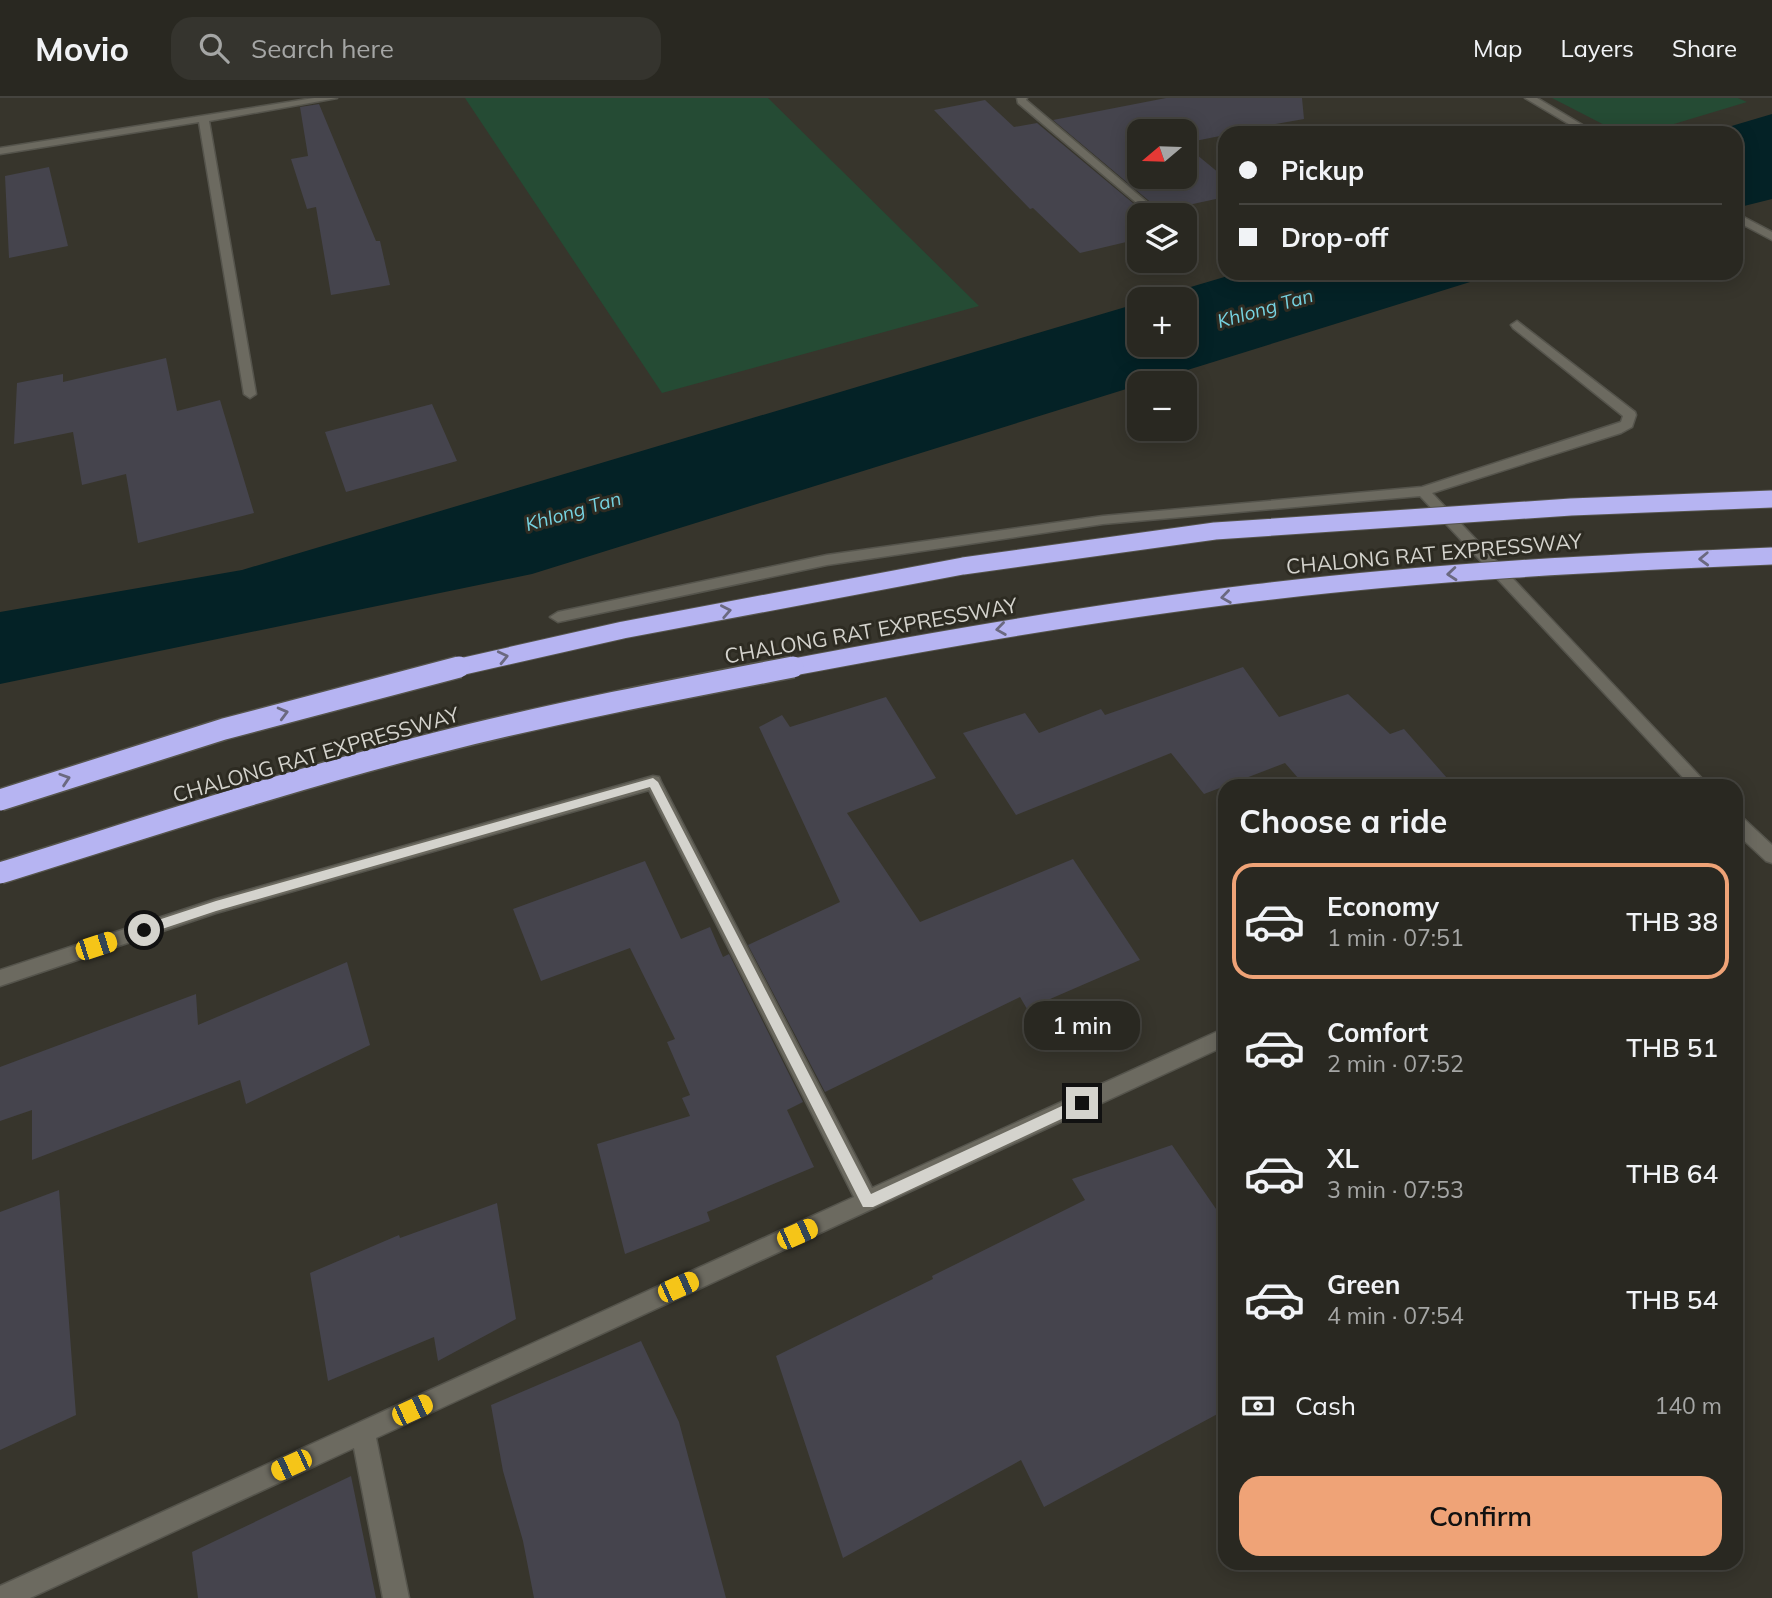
<!DOCTYPE html>
<html lang="en">
<head>
<meta charset="utf-8">
<style>
	body { margin:0; font-family:Mulish,sans-serif; background:#35342e; color:#f1f3f6; height:100vh; display:flex; flex-direction:column; font-size:26px; white-space:nowrap }
	* { box-sizing:border-box; margin:0 }
	p { font-size:23px; color:#a5a6a5 }
	.icon { flex:none; width:38px; height:38px; fill:none; stroke:currentColor; stroke-width:2; stroke-linecap:round; stroke-linejoin:round }
	.map { position:relative; flex:1; overflow:hidden }
	.panel { position:absolute; left:1218px; top:681px; width:525px; height:791px; display:flex; flex-direction:column; background:#292821; border-radius:21px; box-shadow:0 4px 18px #0003,0 0 0 2px #45443f }
	.panel>* { flex:none }
	.hud { position:absolute; left:1218px; top:28px; width:525px; height:154px; border-radius:21px; box-shadow:0 4px 18px #0003,0 0 0 2px #45443f; display:grid; align-content:center; height:154px; padding:0 21px; background:#292821 }
	.needle { width:46px; rotate:251deg }
	.tools { position:absolute; left:1127px; top:21px; display:grid; gap:14px }
	.tools a { display:grid; place-items:center; width:70px; height:70px; border-radius:14px; background:#292821; box-shadow:0 4px 18px #0003,0 0 0 2px #45443f; font-size:35px }
	.end { position:absolute; width:32px; height:32px; margin:-16px; border:9px solid #d4d3cd; background:#111; box-shadow:0 0 0 4px #111 }
	.from { border-radius:50% }
	.bubble { position:absolute; height:49px; border-radius:21px; background:#292821; box-shadow:0 4px 18px #0003,0 0 0 2px #45443f; font-size:23px; font-weight:600; line-height:49px; text-align:center }
	.car { position:absolute; width:21px; height:42px; margin:-21px -10px; border-radius:9px; box-shadow:0 0 5px 2px #0007; background:linear-gradient(#f5c518 24%,#345 0 40%,#f5c518 0 76%,#345 0 86%,#f5c518 0) }
	.hud b { display:flex; align-items:center; gap:24px; height:66px; font-size:26px }
	.hud b+b { border-top:2px solid #45443f }
	.hud i { width:18px; height:18px; background:#f1f3f6 }
	ul { padding:0; list-style:none }
	li { display:flex; align-items:center; gap:21px; height:116px; margin:0 14px 10px; padding:0 7px; border:4px solid transparent; border-radius:21px }
	li div { flex:1 }
	li b { display:block; font-size:26px }
	li em { font-style:normal; font-weight:600 }
	li.current { border-color:#efa377 }
	li>.icon { width:63px; height:63px; stroke-width:1.5 }
	h2 { padding:0 21px; font-size:32px; line-height:84px }
	.pay { display:flex; align-items:center; gap:18px; height:77px; padding:0 21px; font-size:26px }
	.pay p { margin-inline-start:auto }
	.action { display:flex; gap:14px; margin-top:auto; padding:14px 21px }
	.action a { flex:1; height:80px; border-radius:21px; background:#efa377; color:#111; font-size:28px; font-weight:600; line-height:80px; text-align:center }
	header { display:flex; align-items:center; gap:42px; box-sizing:border-box; height:98px; padding:0 35px; background:#292821; border-bottom:2px solid #45443f }
	header strong { font-size:33px }
	nav { display:flex; gap:38px; margin-inline-start:auto; font-size:24px }
	.search { width:490px; height:63px; background:#35342e; display:flex; align-items:center; gap:18px; box-sizing:border-box; padding:0 24px; border-radius:21px; color:#a5a6a5; font-size:26px }
	.map>svg:first-child { display:block }
	.green { fill:#254b34 }
	.water { fill:#042226 }
	.building { fill:#45444d }
	.lines { fill:none; stroke-linecap:round; stroke-linejoin:round }
	.minor-casing { stroke:#55544c; stroke-width:3 }
	.minor { fill:#6c6a60; fill-rule:evenodd }
	.highway-bridge-far1-casing { stroke:#55544c; stroke-width:19; stroke-linecap:butt }
	.highway-bridge-casing { stroke:#55544c; stroke-width:24; stroke-linecap:butt }
	.highway-bridge-far1 { stroke:#b6b4f2; stroke-width:17 }
	.highway-bridge { stroke:#b6b4f2; stroke-width:21 }
	.oneway { stroke:#6b6980 }
	.route { fill:#d4d3cd }
	.labels { text-anchor:middle; stroke-width:6; stroke-linejoin:round; paint-order:stroke }
	.far-water-label { font-size:19px; font-style:italic; fill:#76d2e0; stroke:#2d2b22 }
	.street-label { font-size:21px; fill:#d4d3cd; stroke:#2d2b22 }
</style>
</head>
<body>
<header>
<strong>Movio</strong>
<div class="search"><svg class="icon" aria-label="search" viewBox="0 0 24 24"><circle cx="10" cy="10" r="6"/><path d="M15 15l6 6"/></svg>Search here</div>
<nav><a>Map</a><a>Layers</a><a>Share</a></nav>
</header>
<div class="map">
<svg width="1772" height="1500" viewBox="0 0 1772 1500">
	<rect width="100%" height="100%" fill="#37352c"/>
	<!-- green -->
	<path class="green" d="M465,0h303l211,208 -317,87z
		M1552,0h186l9,4 -103,31h-24z"/>
	<!-- water -->
	<path class="water" d="M1772,16v85l-36,9v-75h-28z
		M1238,175h261l-967,301 -532,110v-72l242,-42 897,-267v42h46v-46h-35z"/>
	<!-- building -->
	<path class="building" d="M1166,0h136l2,21 -79,14v2l-40,8v-12h-46v46h46v-32l40,33v19l-64,14 -108,-91z
		M985,2l29,27 23,-4 109,91 -7,1v24l-59,14 -47,-45 -3,1 -96,-99z
		M319,6l57,137h4l10,44 -59,10 -15,-88 -9,2 -16,-50 17,-3 -8,-49z
		M49,69l19,79 -59,12 -4,-82z
		M166,260l11,53 43,-11 34,113 -116,30 -12,-69 -44,11 -9,-53 -59,12 3,-61 46,-9v8z
		M432,306l25,57 -111,31 -21,-60z
		M1243,569l36,50 69,-23 42,40 14,-5 50,57h-149l-20,-23 -81,31 -33,-41 -155,62 -53,-82 62,-20 14,20 62,-24 4,6z
		M886,599l50,81 -89,35 73,109 153,-63 67,101 -113,49 -7,-12 -195,95 -77,-147 92,-43 -81,-175 23,-12 8,12z
		M645,763l36,78 29,-12 13,30 6,-3 74,148 -16,8 27,57 -107,45 3,9 -85,33 -28,-110 93,-28 -8,-18 8,-3 -23,-53 8,-3 -45,-91 -89,33 -28,-72z
		M347,864l23,83 -124,59 -6,-24 -208,80v-50l-32,11v-54l196,-73 2,31z
		M1172,1047l53,77v188l-181,97 -23,-47 -178,98 -67,-202 157,-77 -1,-3 153,-76 -13,-21z
		M59,1092l17,225 -76,35v-238z
		M497,1105l19,116 -78,42 -4,-24 -106,44 -18,-108 89,-38 1,3z
		M641,1243l38,81 47,176h-192l-11,-57 -20,-70 -12,-66z
		M351,1378l25,122h-178l-6,-46z"/>
	<g class="lines">
		<!-- minor casing -->
		<g class="minor-casing">
			<path id="minor" d="M314,0h23l-128,23 47,273 -6,4 -6,-4 -45,-272 -199,32v-6z
				M1017,0h10l-1,2 136,115h-11l-133,-112z
				M1525,0h12l59,35h-12z
				M1736,115l36,19v8l-36,-19z
				M1517,223l118,91 1,3 -4,12 -11,6 -189,60 277,293h-18l-271,-290 -317,28 -276,41 -269,57 -8,-5 8,-5 269,-57 276,-39 319,-29 199,-65 2,-6 -110,-88 -2,-3z
				M653,678l6,1 2,5 211,406 353,-160v18l-849,392 33,160h-26l-29,-150 -324,150h-30v-12l854,-389 -205,-407 -433,123 -216,73v-16l216,-71z
				M1736,717l6,2 30,28v18l-6,-2 -30,-28z"/>
		</g>
		<!-- minor -->
		<use href="#minor" class="minor"/>
		<!-- highway-bridge-far1 casing -->
		<g class="highway-bridge-far1-casing">
			<path id="highway-bridge-far1" d="M451,571l172,-39 340,-64 252,-35 356,-24 201,-8
				M783,571c157,-30 313,-57 471,-76 172,-21 345,-30 518,-37"/>
		</g>
		<!-- highway-bridge casing -->
		<g class="highway-bridge-casing">
			<path id="highway-bridge" d="M0,702l224,-71 235,-62
				M0,775c145,-45 289,-93 436,-130 118,-30 237,-53 357,-76"/>
		</g>
		<!-- highway-bridge-far1 -->
		<use href="#highway-bridge-far1" class="highway-bridge-far1"/>
		<!-- highway-bridge -->
		<use href="#highway-bridge" class="highway-bridge"/>
	</g>
	<!-- one-way arrows -->
	<defs><path id="oneway-chevron" d="M-2-3.5L2.5 0L-2 3.5" fill="none" stroke-width="1.6" stroke-linecap="round" stroke-linejoin="round" transform="scale(1.75)"/></defs>
	<g class="oneway">
		<use href="#oneway-chevron" transform="translate(1704 461) rotate(178)"/>
		<use href="#oneway-chevron" transform="translate(1452 476) rotate(175)"/>
		<use href="#oneway-chevron" transform="translate(1226 499) rotate(172)"/>
		<use href="#oneway-chevron" transform="translate(726 513) rotate(-11)"/>
		<use href="#oneway-chevron" transform="translate(1001 531) rotate(172)"/>
		<use href="#oneway-chevron" transform="translate(503 559) rotate(-13)"/>
		<use href="#oneway-chevron" transform="translate(283 615) rotate(-15)"/>
		<use href="#oneway-chevron" transform="translate(65 681) rotate(-18)"/>
	</g>
	<!-- route -->
	<path class="route" d="M653,680l5,4 213,412 206,-95h10v8l-214,100h-10l-213,-420 -434,124 -72,24 -6,-5 2,-4 76,-25z"/>
	<g class="labels">
		<!-- far-water labels -->
		<g class="far-water-label">
			<text transform="translate(1265 210) rotate(-16)" y="7">Khlong Tan</text>
			<text transform="translate(573 413) rotate(-16)" y="7">Khlong Tan</text>
		</g>
		<!-- street labels -->
		<g class="street-label">
			<text transform="translate(1434 456) rotate(-5)" y="7">CHALONG RAT EXPRESSWAY</text>
			<text transform="translate(871 533) rotate(-10)" y="7">CHALONG RAT EXPRESSWAY</text>
			<text transform="translate(316 657) rotate(-16)" y="7">CHALONG RAT EXPRESSWAY</text>
		</g>
	</g>
</svg>
<div class="tools">
<a><svg class="needle" viewBox="-14 -14 28 28"><path d="M0-13l5 13h-10z" fill="#e53935"/><path d="M0 13l5-13h-10z" fill="#a5a6a5"/></svg></a>
<a><svg class="icon" aria-label="layers" viewBox="0 0 24 24"><path d="M12 4l9 5-9 5-9-5zM3 14l9 5 9-5"/></svg></a>
<a>+</a>
<a>−</a>
</div>
<i class="end from" style="left:144px;top:832px"></i>
<i class="end" style="left:1082px;top:1005px"></i>
<div class="bubble" style="left:1024px;top:903px;width:116px">1 min</div>
<i class="car" style="left:96px;top:848px;rotate:72deg"></i>
<i class="car" style="left:797px;top:1136px;rotate:66deg"></i>
<i class="car" style="left:678px;top:1189px;rotate:66deg"></i>
<i class="car" style="left:412px;top:1312px;rotate:65deg"></i>
<i class="car" style="left:291px;top:1367px;rotate:245deg"></i>
<div class="hud">
<b><i class="from"></i>Pickup</b>
<b><i></i>Drop-off</b>
</div>
<section class="panel">
<h2>Choose a ride</h2>
<ul>
<li class="current"><svg class="icon" aria-label="car" viewBox="0 0 24 24"><path d="M5 17H2v-5l4-1 3-4h7l3 4 3 1v5h-3M9 17h6M6 11h13"/><circle cx="7" cy="17" r="2"/><circle cx="17" cy="17" r="2"/></svg><div><b>Economy</b><p>1 min · 07:51</p></div><em>THB 38</em></li>
<li><svg class="icon" aria-label="car" viewBox="0 0 24 24"><path d="M5 17H2v-5l4-1 3-4h7l3 4 3 1v5h-3M9 17h6M6 11h13"/><circle cx="7" cy="17" r="2"/><circle cx="17" cy="17" r="2"/></svg><div><b>Comfort</b><p>2 min · 07:52</p></div><em>THB 51</em></li>
<li><svg class="icon" aria-label="car" viewBox="0 0 24 24"><path d="M5 17H2v-5l4-1 3-4h7l3 4 3 1v5h-3M9 17h6M6 11h13"/><circle cx="7" cy="17" r="2"/><circle cx="17" cy="17" r="2"/></svg><div><b>XL</b><p>3 min · 07:53</p></div><em>THB 64</em></li>
<li><svg class="icon" aria-label="car" viewBox="0 0 24 24"><path d="M5 17H2v-5l4-1 3-4h7l3 4 3 1v5h-3M9 17h6M6 11h13"/><circle cx="7" cy="17" r="2"/><circle cx="17" cy="17" r="2"/></svg><div><b>Green</b><p>4 min · 07:54</p></div><em>THB 54</em></li>
</ul>
<div class="pay"><svg class="icon" aria-label="cash" viewBox="0 0 24 24"><path d="M3 7h18v10H3z"/><circle cx="12" cy="12" r="2"/></svg>Cash<p>140 m</p></div>
<div class="action"><a>Confirm</a></div>
</section>
</div>
</body>
</html>
